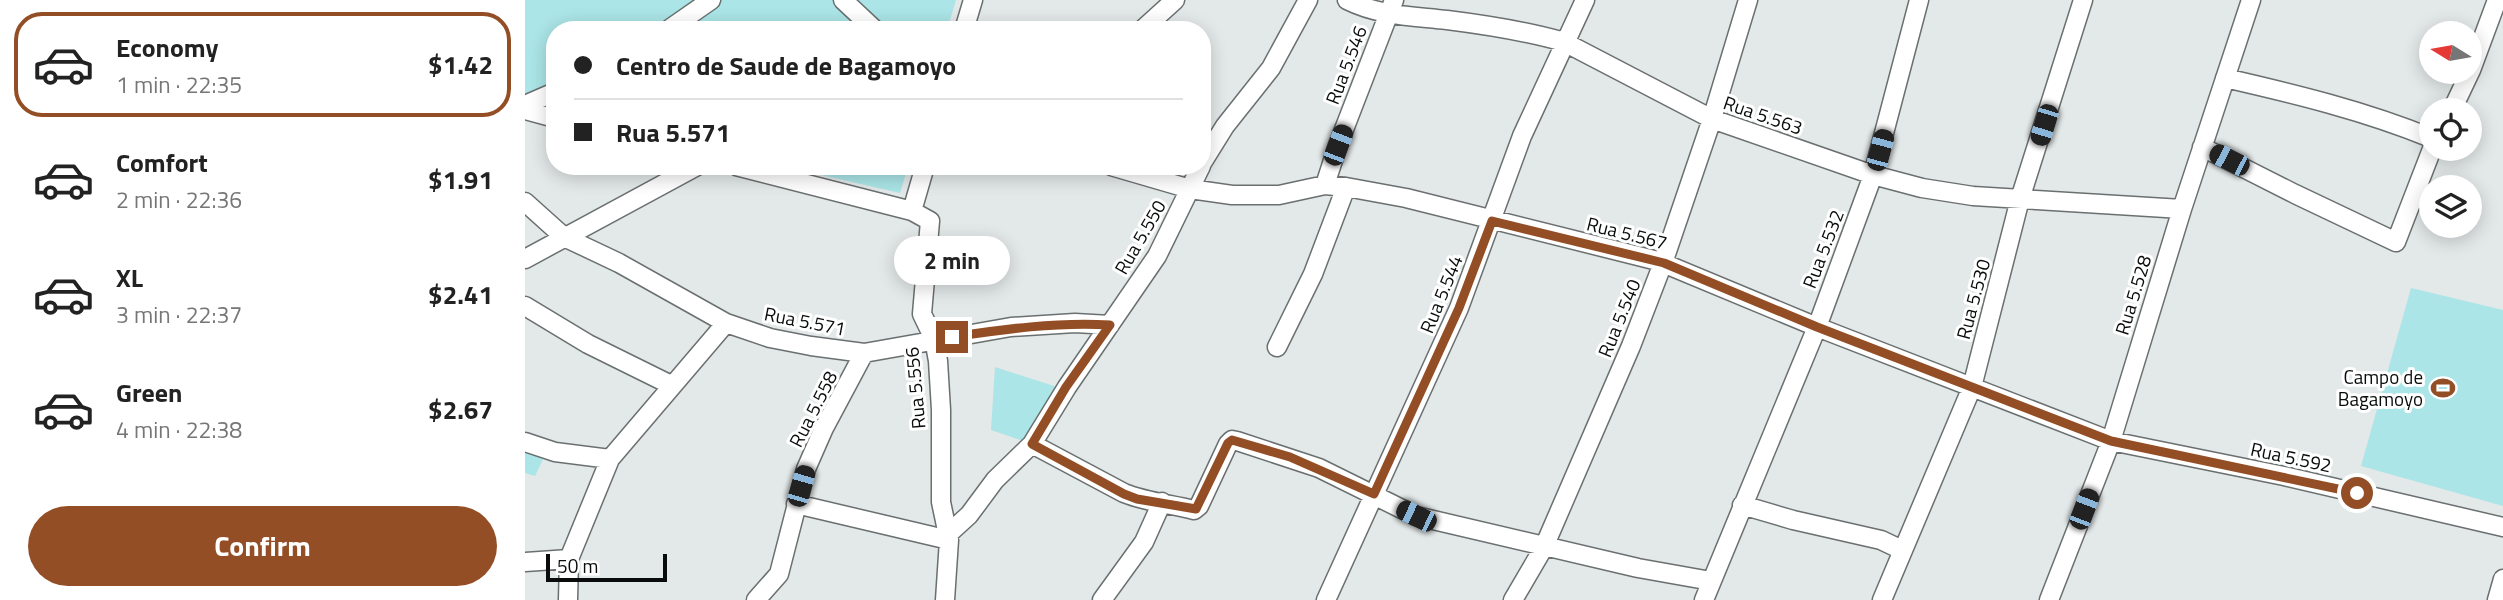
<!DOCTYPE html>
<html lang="en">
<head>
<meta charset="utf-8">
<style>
	body { margin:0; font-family:"Titillium Web",sans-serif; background:#f2f2f2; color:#222; height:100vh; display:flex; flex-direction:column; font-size:26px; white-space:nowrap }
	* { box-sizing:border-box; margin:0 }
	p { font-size:23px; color:#767676 }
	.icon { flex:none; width:38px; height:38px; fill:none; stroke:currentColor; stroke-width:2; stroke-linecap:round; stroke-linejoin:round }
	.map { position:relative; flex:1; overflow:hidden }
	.sheet { display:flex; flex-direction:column; background:#fff; width:525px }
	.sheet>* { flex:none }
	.top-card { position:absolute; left:21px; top:21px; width:665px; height:154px; border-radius:28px; box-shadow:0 4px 18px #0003; display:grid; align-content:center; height:154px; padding:0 28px; background:#fff }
	.needle { width:46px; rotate:281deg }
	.fabs { position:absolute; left:1894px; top:21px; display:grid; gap:14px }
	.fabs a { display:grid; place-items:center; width:63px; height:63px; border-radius:50%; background:#fff; box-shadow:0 4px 18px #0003; font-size:35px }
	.scale { position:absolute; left:21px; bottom:18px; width:121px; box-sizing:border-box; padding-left:7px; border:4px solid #0a0c0c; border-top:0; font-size:19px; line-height:24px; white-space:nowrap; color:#0a0c0c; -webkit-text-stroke:5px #fff; paint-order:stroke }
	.end { position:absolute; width:32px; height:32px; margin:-16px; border:9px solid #944e25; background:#fff; box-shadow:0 0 0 4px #fff }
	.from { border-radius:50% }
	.bubble { position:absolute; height:49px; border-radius:24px; background:#fff; box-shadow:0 4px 18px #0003; font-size:23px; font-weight:700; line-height:49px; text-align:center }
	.car { position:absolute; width:21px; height:42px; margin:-21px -10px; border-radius:9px; box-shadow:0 0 5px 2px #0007; background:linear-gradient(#222 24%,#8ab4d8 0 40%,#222 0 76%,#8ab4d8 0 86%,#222 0) }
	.top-card b { display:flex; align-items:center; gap:24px; height:66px; font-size:26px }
	.top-card b+b { border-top:2px solid #e0e0e0 }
	.top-card i { width:18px; height:18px; background:#222 }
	ul { padding:12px 0 0; list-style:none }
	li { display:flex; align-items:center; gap:21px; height:105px; margin:0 14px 10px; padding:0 14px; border:4px solid transparent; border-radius:28px }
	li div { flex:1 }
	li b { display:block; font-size:26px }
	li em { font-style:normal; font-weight:700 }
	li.on { border-color:#944e25 }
	li>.icon { width:63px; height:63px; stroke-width:1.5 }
	.button { display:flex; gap:14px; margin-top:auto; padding:14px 28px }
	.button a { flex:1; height:80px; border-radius:42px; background:#944e25; color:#fff; font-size:28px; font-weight:700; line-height:80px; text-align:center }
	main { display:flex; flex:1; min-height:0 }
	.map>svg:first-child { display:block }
	.green { fill:#abe5e7 }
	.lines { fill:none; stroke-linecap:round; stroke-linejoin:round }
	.minor-casing { stroke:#6a6f6f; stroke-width:21 }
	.minor { stroke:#fff; stroke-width:18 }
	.route { stroke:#944e25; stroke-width:9 }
	.labels { text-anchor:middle; stroke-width:6; stroke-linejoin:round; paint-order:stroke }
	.street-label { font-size:19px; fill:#0a0c0c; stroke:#fff }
	.poi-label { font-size:19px; fill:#0a0c0c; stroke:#fff; text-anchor:end }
</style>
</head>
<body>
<main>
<section class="sheet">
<ul>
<li class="on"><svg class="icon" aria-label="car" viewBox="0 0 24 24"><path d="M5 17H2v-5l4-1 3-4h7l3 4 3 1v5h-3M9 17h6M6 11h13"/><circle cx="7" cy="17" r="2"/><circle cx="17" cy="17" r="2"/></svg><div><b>Economy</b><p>1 min · 22:35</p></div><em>$1.42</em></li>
<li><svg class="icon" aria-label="car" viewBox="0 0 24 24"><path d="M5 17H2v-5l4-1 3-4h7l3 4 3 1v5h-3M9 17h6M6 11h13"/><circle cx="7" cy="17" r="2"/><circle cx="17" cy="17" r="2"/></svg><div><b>Comfort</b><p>2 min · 22:36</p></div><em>$1.91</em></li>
<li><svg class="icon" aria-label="car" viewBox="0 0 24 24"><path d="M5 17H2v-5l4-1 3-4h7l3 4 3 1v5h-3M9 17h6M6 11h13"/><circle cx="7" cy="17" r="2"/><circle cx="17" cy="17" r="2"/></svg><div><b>XL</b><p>3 min · 22:37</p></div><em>$2.41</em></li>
<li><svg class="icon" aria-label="car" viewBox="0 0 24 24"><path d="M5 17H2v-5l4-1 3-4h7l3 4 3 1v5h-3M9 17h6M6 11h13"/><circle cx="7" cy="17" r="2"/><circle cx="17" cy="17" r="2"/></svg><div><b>Green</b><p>4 min · 22:38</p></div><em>$2.67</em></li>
</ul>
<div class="button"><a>Confirm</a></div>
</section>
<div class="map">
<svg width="1978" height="600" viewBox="0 0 1978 600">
	<rect width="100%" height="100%" fill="#e3e8e8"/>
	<!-- green -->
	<path class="green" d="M0,0h431l-9,30h-392v82l-30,-9z
		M257,166h126l-8,27z
		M1886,288l92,22v196l-142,-40z
		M470,367l65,21 -34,54 -35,-12z
		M0,447l21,6 -11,23 -10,-3z"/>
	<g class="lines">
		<!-- minor casing -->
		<g class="minor-casing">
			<path id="minor" d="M318,0l32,30
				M822,0c32,16 66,16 100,20 40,5 79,11 117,22l148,77 161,56 49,13 51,8 209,13
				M143,30l43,-30
				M439,30l9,-30
				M617,30l33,-30
				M1700,78c70,16 140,33 206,60
				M0,105l30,-13
				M0,110l30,8
				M1927,110l19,-40 26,-70
				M1677,147l93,47 101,48 36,-93
				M677,163l23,-37 46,-58 37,-68
				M211,166l176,45 18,10 -8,93 12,25 4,22 3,49v92l8,38
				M586,166l79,23 42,6h47l46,-10 21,2 60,11 252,63 159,66 294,114 173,35 219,51
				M800,185l13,-40 56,-145
				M0,202l39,35 55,26 107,60 44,15 41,8 53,7 147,-26 64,-4 35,2
				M387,211l13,-45
				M0,259l172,-93
				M0,306l63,38 83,41
				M752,347l36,-73 33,-87
				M0,442l30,10 55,7
				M507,444l92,49c22,9 47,11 70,17l5,-4 29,-62 4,-4 5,1 82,27 97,48 222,52 73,13
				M271,504l153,36
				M1217,505l51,15 88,20 21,10
				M421,536l23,-21 26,-35 37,-36 35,-57 90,-131 44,-90
				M0,562l44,-3
				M43,600l1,-41 41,-100 116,-136
				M231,600l23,-26 27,-105 18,-41 40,-75
				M420,600l4,-60
				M577,600l42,-58 18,-40
				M801,600l133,-292 63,-172 63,-136
				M988,600l31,-53 87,-201 32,-83 49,-144 36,-119
				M1179,600l113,-273 56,-152 46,-175
				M1357,600l90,-213 48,-188 63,-199
				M1524,600l62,-159 71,-232 69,-209
				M1972,600l6,-21"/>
		</g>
		<!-- minor -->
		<use href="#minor" class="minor"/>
	</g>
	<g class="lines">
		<!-- route -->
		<path class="route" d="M427,337c53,-8 104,-15 158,-12l-44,62 -34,57 92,50 13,5 59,10 32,-66 4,-3 58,17 84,37 85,-186 33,-87 172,42 153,64 294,114 246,52"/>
	</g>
	<!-- icons -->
	<defs>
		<g id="stadium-bare" transform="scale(1.89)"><path d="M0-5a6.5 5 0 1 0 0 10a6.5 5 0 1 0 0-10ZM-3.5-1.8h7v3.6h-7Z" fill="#944e25" stroke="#fff" stroke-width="2.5" paint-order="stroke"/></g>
	</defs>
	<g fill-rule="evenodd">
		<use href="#stadium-bare" x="1918" y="388"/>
	</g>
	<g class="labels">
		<!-- street labels -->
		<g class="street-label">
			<text transform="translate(821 65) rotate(-69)" y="7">Rua 5.546</text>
			<text transform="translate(1238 115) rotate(19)" y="7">Rua 5.563</text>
			<text transform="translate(1102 233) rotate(14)" y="7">Rua 5.567</text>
			<text transform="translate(615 237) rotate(-60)" y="7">Rua 5.550</text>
			<text transform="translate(1298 249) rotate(-69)" y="7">Rua 5.532</text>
			<text transform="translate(916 294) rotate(-68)" y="7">Rua 5.544</text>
			<text transform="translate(1608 295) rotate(-73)" y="7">Rua 5.528</text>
			<text transform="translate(1448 299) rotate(-75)" y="7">Rua 5.530</text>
			<text transform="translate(1094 318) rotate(-68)" y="7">Rua 5.540</text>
			<text transform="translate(280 321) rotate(11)" y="7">Rua 5.571</text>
			<text transform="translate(390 388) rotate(-95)" y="7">Rua 5.556</text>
			<text transform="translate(288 409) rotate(-63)" y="7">Rua 5.558</text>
			<text transform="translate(1766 457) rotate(12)" y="7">Rua 5.592</text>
		</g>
		<!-- poi labels -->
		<g class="poi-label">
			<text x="1898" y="384">Campo de<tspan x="1898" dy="22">Bagamoyo</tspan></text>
		</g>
	</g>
</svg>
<div class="fabs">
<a><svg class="needle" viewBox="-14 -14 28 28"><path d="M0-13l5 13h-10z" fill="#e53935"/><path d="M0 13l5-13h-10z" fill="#767676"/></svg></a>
<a><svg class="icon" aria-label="locate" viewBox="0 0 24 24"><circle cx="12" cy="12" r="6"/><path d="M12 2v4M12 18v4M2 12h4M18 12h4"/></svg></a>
<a><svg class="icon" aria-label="layers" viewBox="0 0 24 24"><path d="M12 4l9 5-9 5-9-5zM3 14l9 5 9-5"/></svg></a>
</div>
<div class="scale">50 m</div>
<i class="end from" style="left:1832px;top:493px"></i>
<i class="end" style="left:427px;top:337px"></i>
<div class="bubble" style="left:369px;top:236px;width:116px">2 min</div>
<i class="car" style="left:1519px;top:125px;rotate:197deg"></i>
<i class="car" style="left:813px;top:145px;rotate:21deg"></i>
<i class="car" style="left:1355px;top:150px;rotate:15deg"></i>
<i class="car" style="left:1704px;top:160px;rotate:297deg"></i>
<i class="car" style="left:276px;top:486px;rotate:16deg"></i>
<i class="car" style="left:1559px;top:509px;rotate:21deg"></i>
<i class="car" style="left:891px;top:516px;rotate:296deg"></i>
<div class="top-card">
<b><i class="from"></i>Centro de Saude de Bagamoyo</b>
<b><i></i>Rua 5.571</b>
</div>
</div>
</main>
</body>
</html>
